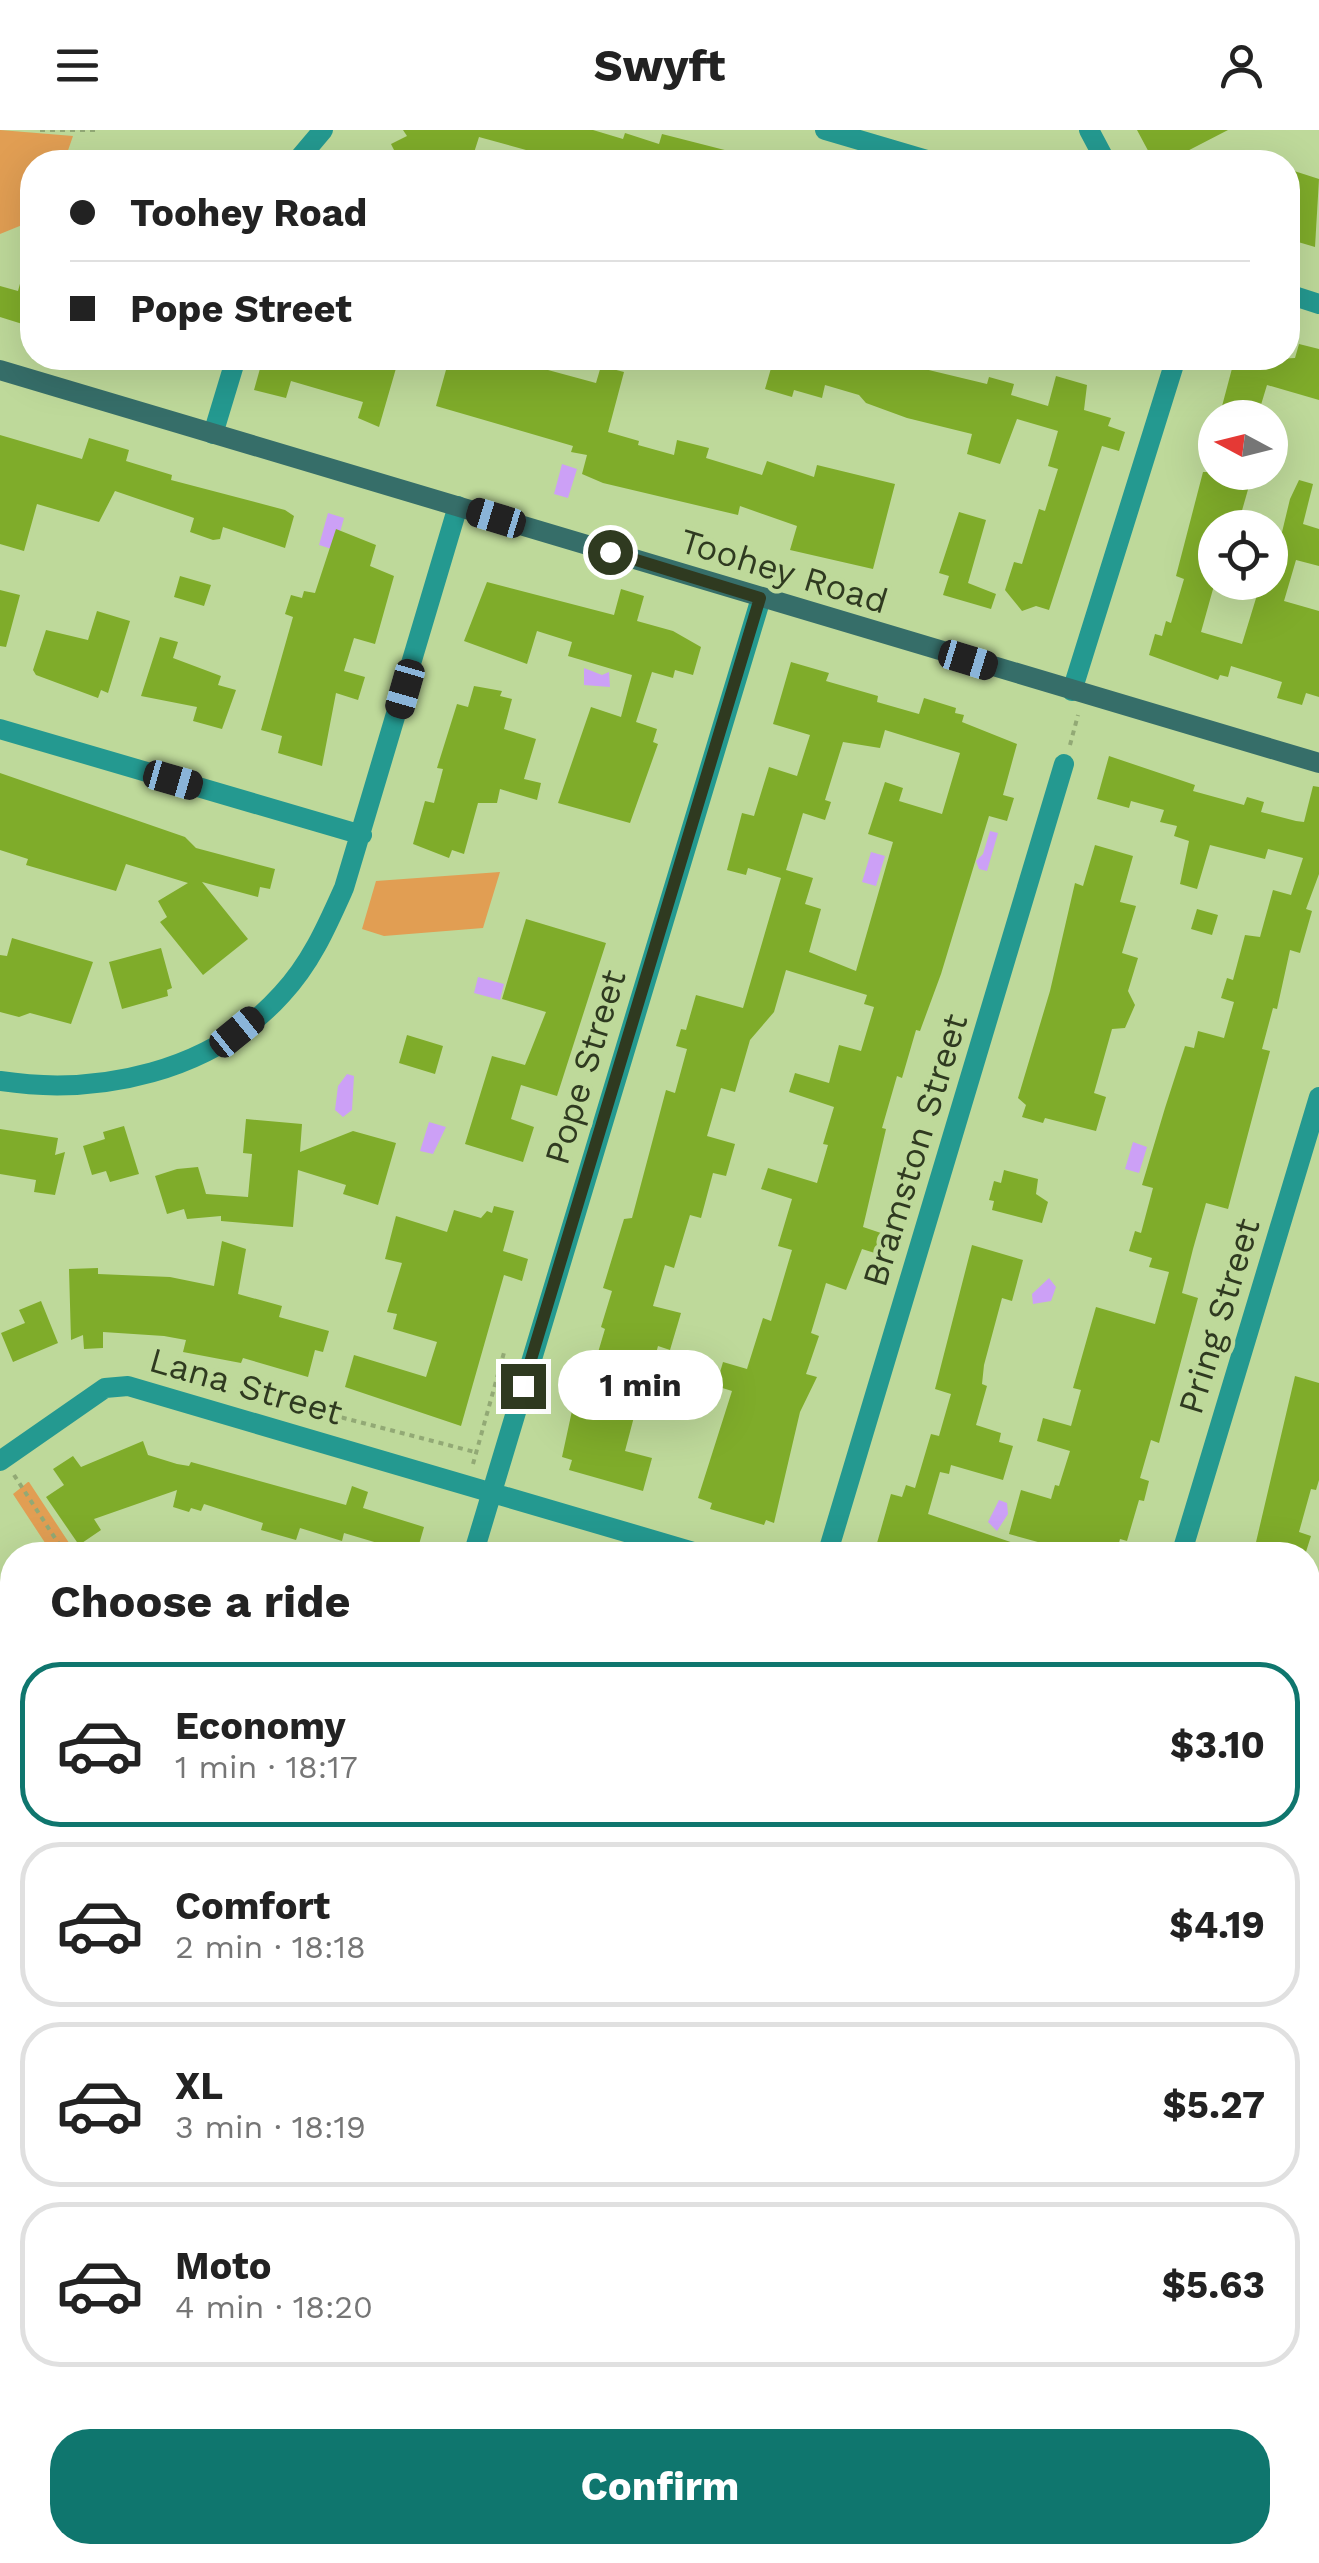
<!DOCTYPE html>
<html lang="en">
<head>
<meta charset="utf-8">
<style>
	body { margin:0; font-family:"Work Sans",sans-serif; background:#f2f2f2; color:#222; height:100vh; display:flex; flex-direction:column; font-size:38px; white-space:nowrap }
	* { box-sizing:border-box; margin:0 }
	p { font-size:32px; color:#767676 }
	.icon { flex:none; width:55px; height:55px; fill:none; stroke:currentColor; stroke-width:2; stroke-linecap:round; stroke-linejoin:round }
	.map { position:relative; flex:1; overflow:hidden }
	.panel { position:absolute; left:0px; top:1412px; width:1320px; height:1022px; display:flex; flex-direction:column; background:#fff; border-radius:40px 40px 0 0; box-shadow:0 10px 40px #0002 }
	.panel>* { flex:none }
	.hud { position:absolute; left:20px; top:20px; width:1280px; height:220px; border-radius:40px; box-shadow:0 10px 40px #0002; display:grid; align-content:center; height:220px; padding:0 50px; background:#fff }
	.needle { width:65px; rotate:277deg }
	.buttons { position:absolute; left:1198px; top:270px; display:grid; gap:20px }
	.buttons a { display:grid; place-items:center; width:90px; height:90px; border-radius:50%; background:#fff; box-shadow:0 10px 40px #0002; font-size:50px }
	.end { position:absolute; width:45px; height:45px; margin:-22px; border:12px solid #2f3a20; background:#fff; box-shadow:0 0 0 5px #fff }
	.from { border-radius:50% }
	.bubble { position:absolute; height:70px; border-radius:35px; background:#fff; box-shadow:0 10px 40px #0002; font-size:32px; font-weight:700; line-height:70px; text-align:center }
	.car { position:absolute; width:30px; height:60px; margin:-30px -15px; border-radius:12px; box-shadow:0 0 8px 2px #0007; background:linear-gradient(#222 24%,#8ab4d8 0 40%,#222 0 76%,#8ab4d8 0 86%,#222 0) }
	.hud b { display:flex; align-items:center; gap:35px; height:95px; font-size:38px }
	.hud b+b { border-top:2px solid #e0e0e0 }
	.hud i { width:25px; height:25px; background:#222 }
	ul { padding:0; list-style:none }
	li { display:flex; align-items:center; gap:30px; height:165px; margin:0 20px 15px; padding:0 30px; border:5px solid #e0e0e0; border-radius:40px }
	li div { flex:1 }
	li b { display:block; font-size:38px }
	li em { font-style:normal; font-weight:700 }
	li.active { border-color:#0f766e }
	li>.icon { width:90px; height:90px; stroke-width:1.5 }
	h2 { padding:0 50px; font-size:45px; line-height:120px }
	.primary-button { display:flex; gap:20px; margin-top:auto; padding:20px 50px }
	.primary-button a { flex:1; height:115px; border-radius:40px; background:#0f766e; color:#fff; font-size:40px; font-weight:700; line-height:115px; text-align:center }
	header { display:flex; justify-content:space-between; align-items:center; height:130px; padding:0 50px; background:#fff; font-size:45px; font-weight:700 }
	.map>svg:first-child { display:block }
	.green { fill:#e19e53 }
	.water { fill:#cca0f6 }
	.building { fill:#7fac2a; fill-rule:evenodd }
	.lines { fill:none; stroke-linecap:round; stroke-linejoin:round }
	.path { stroke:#92a975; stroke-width:4; stroke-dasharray:5 5; stroke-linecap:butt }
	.street { stroke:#249990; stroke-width:20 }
	.secondary { stroke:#366e69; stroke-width:20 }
	.route { stroke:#2f3a20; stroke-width:12 }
	.labels { text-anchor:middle; stroke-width:9; stroke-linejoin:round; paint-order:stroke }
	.street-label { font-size:35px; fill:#2f3a20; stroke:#bed99a }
</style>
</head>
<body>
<header><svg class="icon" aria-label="menu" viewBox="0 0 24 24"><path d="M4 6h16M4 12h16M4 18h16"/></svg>Swyft<svg class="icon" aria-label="person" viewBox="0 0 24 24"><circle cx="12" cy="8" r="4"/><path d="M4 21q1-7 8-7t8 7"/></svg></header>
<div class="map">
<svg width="1319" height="2433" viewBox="0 0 1319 2433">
	<rect width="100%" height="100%" fill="#bed99a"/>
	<!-- green -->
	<path class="green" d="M0,0l73,6 -9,26h-32v59l-32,13z
		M500,742l-17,56 -99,8 -22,-7 14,-48z
		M28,1352h1l48,73h-24l-40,-61z
		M12,1634v289l-12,-4v-271z"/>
	<!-- water -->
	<path class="water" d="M562,334l15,5 -9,29 -14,-4z
		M328,383l16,5 -9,32 -16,-5z
		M584,538l18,7 7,-3 1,15 -26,-2z
		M990,701l8,2 -11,38 -8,-2 -3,-8 7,-7z
		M871,722l14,4 -9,30 -14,-4z
		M478,847l26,7 -4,16 -26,-7z
		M347,944l7,2 -2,34 -9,7 -8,-7 3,-24z
		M429,992l17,5 -13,27 -13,-3z
		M1133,1012l14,5 -8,26 -14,-4z
		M1049,1148l7,9 -5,14 -18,3 -1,-10z
		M999,1370l8,3 1,11 -11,17 -9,-9z"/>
	<!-- building -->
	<path class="building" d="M403,0h190l30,9 2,-6 34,11 3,-10 94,24 -1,4h-214l3,-7 -65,-18 -8,25h-71l-9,-18 16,-8z
		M1137,0h91l-60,31 -4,-9 -12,6z
		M1288,39l31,10 -4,68 -27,-8z
		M27,128h5v69l-32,-10v-31l18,5z
		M1299,214l20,5v51l-52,-15 -10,33 -36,-8 13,-49 61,-3z
		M263,228h136l-20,69 -21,-9 5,-16 -72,-21 -5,17 -32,-8z
		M491,228h60l-3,12 48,13 5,-17 23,6 -16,60 31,9 -1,4 36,10 3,-15 32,8 -3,10 56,17 5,-14 47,16 3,-12 78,19 -22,85 -83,-19 7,-24 -57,-20 -2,9 -135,-32 -21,-9 5,-19 -16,-3 2,-6 -137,-40 13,-47 38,11z
		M774,228h141l-3,8 75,18 2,-7 25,7 -3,11 37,11 8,-30 31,9 -3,25 27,8 -3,8 17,6 -6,19 -17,-5 -53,164 -13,-4 -14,5 -17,-21 9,-28 8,2 17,-55 6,2 13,-42 -10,-3 10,-35 -41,-12 -17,45 -33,-10 5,-20 -65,-16 -41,-15 -7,-8 -34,-10 -3,13 -28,-8 -2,7 -27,-8z
		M0,305l82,24 7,-21 40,12 -3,11 46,14 -1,5 114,30 9,6 -9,32 -62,-21 -3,12 -7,1 -23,-8 4,-14 -79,-27 -16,31 -62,-18 -13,47 -24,-7z
		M1203,342h50l-16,56h-22v54l-14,50 41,12 15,-49 5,1 8,-14 20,-83 9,-19 14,4 -10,40 16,5v37l-23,-6 -12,41 35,10v86l-13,-4 -4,12 -25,-7 5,-16 -51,-16 -3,11 -8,-2 -2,5 -69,-25 6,-21 7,2 4,-15 5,2 13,-44 -8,-3z
		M959,382l27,8 -18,63 28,11 -5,15 -48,-14 6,-19 -10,-3z
		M336,399l40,16 -6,21 24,10 -19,68 -21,-6 -10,33 21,6 -7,23 -22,-7 -14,73 -44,-13 4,-17 -21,-6 32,-113 -8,-3 6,-19 11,3 2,-7 11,2z
		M180,446l31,9 -7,21 -30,-9z
		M487,452l127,33 7,-26 23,7 -7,25 36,10 28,16 -8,28 -18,-5 -2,8 -21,-6 -16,50 21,7 -4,13 5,2 -28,79 -72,-20 33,-96 30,10 11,-42 -64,-19 4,-14 -35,-11 -10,33 -63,-23z
		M0,460l20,5 -14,52 -6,-1z
		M97,481l33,10 -22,72 -7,-3 -3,8 -62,-23 -3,-5 13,-40 42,10z
		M160,507l18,5 -5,16 48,18 -3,9 18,5 -14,39 -29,-8 4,-14 -56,-11z
		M791,532l38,11 -3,8 52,15 -1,6 42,12 5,-16 32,10 -1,5 9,2 -2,7 55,22 -14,51 11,3 -7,23 -18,-5 -48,158 -21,57 -4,-1 -14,48 -5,-2 -15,52 4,1 -23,98 21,7 -6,20 -16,-5 -16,41 -20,-7 -15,50 8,3 -13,38 11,3 -17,35 -26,111 -8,-3 -2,5 -54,-16 2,-6 -14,-5 34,-107 -16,-5 7,-24 24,7 16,-51 8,3 21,-71 -14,-4 14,-47 -31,-10 7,-21 49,15 11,-38 -5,-1 11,-37 -45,-15 6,-19 34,10 10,-38 22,6 13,-44 -10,-3 3,-9 -81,-25 -12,42 -24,28 -15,52 -14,-4 -14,48 28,8 -9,32 -13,-3 -12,45 -11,-3 -16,53 -9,-3 -12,41 28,7 -11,37 -12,-4 -7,26 -10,-2 -13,42 7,1 -10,38 27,7 -9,33 -74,-21 3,-10 -10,-3 16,-74 10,3 17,-57 -4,-2 11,-36 -9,-3 21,-69 8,-1 34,-128 9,3 12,-44 -11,-3 5,-17 5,1 10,-35 47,13 38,-130 -33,-10 -2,7 -19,-5 15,-57 12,3 15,-49 28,9 13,-41 -37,-11zM885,600l75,23 -18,61 -43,-13 4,-13 -18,-6 -17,52 25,8 -37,129 -47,-19 12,-43 -16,-5 8,-26 -27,-8 17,-57 22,7 6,-18 -6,-2 18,-58 37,6z
		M474,556l28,5 -2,5 12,3 -8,30 32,10 -12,40 17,4 -4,17 -37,-11 -3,14h-19l-14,51 -12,-4 -3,8 -36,-14 12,-43 9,2 9,-34 -6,-1 20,-64 11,3z
		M1109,626l86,29 -2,6 51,14 3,-8 17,5 -3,10 35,9 8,1 9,-36 6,1v87l-13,35 6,2 -12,42 -10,-3 -13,59 -4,-1 -11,41 8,2 -42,158 -22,-6 -13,46 -11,44 16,5 -39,145 -8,-3 -11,38 9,3 -5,20 -5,-1 -12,41 -7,-2 -4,16h-62l2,-8 -47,-13 12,-44 30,9 4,-14 4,1 11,-35 -33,-10 6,-23 28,8 10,-36 -8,-2 23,-81 59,17 14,-52 -20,-5 3,-9 -23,-7 6,-20 6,2 12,-45 -11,-3 23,-77 20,-62 9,2 4,-17 26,7 10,-36 -13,-4 6,-20 6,2 12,-45 15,2 13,-47 18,5 12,-37 -35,-9 -3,10 -55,-14 -13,44 -17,-5 9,-43 -15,-5 3,-10 -17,-4 4,-12 -33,-9 -2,7 -32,-9z
		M0,643l185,64 11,11 79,21 -5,20 -10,-2 -2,10 -56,-15 46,57 -45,36 -43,-53 7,-5 -9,-16 30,-18 -62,-19 -10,27 -90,-26 2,-6 -28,-9z
		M1095,715l38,11 -13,46 16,4 -14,47 16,5 -10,33 7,14 -10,23 -13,1 -18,64 12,4 -10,34 -51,-13 -2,5 -21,-6 4,-12 -8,-7 32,-107 25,-108 8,3z
		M1197,779l21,6 -6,20 -21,-6z
		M526,789l80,24 -49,153 -36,-11 -10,34 23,8 -11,35 -58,-18 27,-88 33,9 21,-53 -44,-13z
		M12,808l81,24 -22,62 -41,-11 -11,4 -19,-5v-57l7,1z
		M161,818l11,40 -5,2 1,6 -46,13 -13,-47z
		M407,905l36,11 -8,28 -36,-11z
		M246,989l56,5 -2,28 53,-21 43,12 -18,62 -35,-11 3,-9 -48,-15 -5,57 -72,-6v-5l-34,3 -3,-10 -17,5 -12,-38 22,-7 21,-2 8,27 42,3 4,-43 -9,-1z
		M124,996l15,48 -29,8 -4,-11 -14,4 -9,-29 22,-7 -2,-7z
		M0,999l58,9 -3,17 10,-3 -10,43 -21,-3 2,-12 -36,-6z
		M1004,1040l34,9 -2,15 12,8 -6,21 -50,-13 2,-9 -5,-1 5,-19 7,2z
		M494,1076l20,5 -11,40 25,8 -6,22 -18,-6 -43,151 -116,-39 9,-32 72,22 11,-35 -44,-13 4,-15 -10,-2 15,-49 -17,-4 11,-43 51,16 7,-22 27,8 6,-7 5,2z
		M222,1111l24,8 -8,45 44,12 -3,11 50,14 -6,21 -8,-2 -7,27 -65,-19 -2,5 -58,-11 3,-12 -22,-4 -61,-4v16l-19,1 -1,-14 -12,5 -2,-71 29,-1v6l72,3 44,9z
		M972,1115l51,15 -11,41 -10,-3 -18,67 -2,19 5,2 -11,39 25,8 -2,9 14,4 -10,34 -52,-15 -2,9 -9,-2 -12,42 106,36v5h-141l-18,-5 16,-56 11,3 4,-12 9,3 16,-54 8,2 12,-42 -16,-5z
		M41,1171l17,42 -45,19 -12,-29 24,-10 -6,-13z
		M1295,1246l24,7v97l-3,10 -5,-1 -12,43 12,4 -6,19h-52z
		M143,1311l5,14 29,9 12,2 2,-4 155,43 6,-19 16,6 -5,16 61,19 -8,28h-23l-14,-5 2,-6 -37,-11 -2,8 -42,-13 -4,12 -35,-10 2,-7 -59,-19 -3,7 -10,-3 -2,4 -16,-5 4,-17 -83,29 7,11 -22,15 -33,-48 18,-12 -11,-16 20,-13 8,11z"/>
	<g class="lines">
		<!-- path -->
		<path class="path" d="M40,0h57
			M1070,615l8,-30
			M332,1285l143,37
			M473,1334l32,-115
			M14,1345l52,80
			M0,2123l12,4
			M978,2422l36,11
			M1172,2422l20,6"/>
		<!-- street -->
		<path class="street" d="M825,0l109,32
			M1089,0l17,32
			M296,32l27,-32
			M1288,164l31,10
			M213,304l23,-76
			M1072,561l104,-333
			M0,599l362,106
			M0,951c99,15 212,-9 282,-87 29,-31 45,-68 62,-106l114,-382
			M0,1331l105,-73 23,-2 576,169
			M473,1425l288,-957
			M827,1425l237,-791
			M1181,1425l138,-458
			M1308,1603l11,3
			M0,2095l12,4
			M1308,2166l11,-37
			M1069,2422l36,11
			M1239,2422l1,11
			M163,2433l3,-11
			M190,2433l3,-11
			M529,2433l3,-11
			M882,2433l3,-11
			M1210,2433l10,-11"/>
		<!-- secondary -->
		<path class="secondary" d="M0,240l1319,393"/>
	</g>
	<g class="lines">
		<!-- route -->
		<path class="route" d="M523,1256l237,-788 -150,-46"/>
	</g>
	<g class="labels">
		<!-- street labels -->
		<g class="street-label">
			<text transform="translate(784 441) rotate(17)" y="12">Toohey Road</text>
			<text transform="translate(585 937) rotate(-73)" y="12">Pope Street</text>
			<text transform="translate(915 1020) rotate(-73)" y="12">Bramston Street</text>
			<text transform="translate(1219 1186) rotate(-73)" y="12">Pring Street</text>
			<text transform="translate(246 1256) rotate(16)" y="12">Lana Street</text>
		</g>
	</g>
</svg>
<div class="buttons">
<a><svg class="needle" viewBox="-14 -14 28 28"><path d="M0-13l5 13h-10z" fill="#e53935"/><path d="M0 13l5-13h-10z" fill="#767676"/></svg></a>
<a><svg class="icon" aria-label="locate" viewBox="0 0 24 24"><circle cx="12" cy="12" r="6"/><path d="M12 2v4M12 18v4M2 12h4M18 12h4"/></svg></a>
</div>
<i class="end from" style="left:610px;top:422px"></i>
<i class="end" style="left:523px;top:1256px"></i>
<div class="bubble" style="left:558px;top:1220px;width:165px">1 min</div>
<i class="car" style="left:496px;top:388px;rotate:287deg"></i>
<i class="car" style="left:968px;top:530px;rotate:107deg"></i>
<i class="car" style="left:405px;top:559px;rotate:196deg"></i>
<i class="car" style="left:173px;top:650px;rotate:106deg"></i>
<i class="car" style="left:237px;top:902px;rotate:51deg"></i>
<div class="hud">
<b><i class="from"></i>Toohey Road</b>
<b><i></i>Pope Street</b>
</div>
<section class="panel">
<h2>Choose a ride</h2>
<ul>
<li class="active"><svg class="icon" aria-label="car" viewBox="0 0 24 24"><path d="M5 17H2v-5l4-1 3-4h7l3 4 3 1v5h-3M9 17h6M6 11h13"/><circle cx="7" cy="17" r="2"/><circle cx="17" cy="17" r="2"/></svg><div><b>Economy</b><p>1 min · 18:17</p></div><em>$3.10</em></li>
<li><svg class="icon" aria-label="car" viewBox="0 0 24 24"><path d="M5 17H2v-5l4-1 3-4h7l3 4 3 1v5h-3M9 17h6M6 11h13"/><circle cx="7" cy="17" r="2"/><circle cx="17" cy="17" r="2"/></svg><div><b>Comfort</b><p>2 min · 18:18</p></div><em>$4.19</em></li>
<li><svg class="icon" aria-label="car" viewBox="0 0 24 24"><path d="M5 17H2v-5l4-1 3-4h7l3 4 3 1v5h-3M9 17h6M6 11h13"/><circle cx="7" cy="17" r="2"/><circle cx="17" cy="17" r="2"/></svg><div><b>XL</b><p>3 min · 18:19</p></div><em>$5.27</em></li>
<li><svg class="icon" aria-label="car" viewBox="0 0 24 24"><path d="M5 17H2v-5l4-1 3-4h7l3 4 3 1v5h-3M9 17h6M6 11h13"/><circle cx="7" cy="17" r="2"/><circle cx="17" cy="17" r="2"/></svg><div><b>Moto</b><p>4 min · 18:20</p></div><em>$5.63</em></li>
</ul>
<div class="primary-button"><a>Confirm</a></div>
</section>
</div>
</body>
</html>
